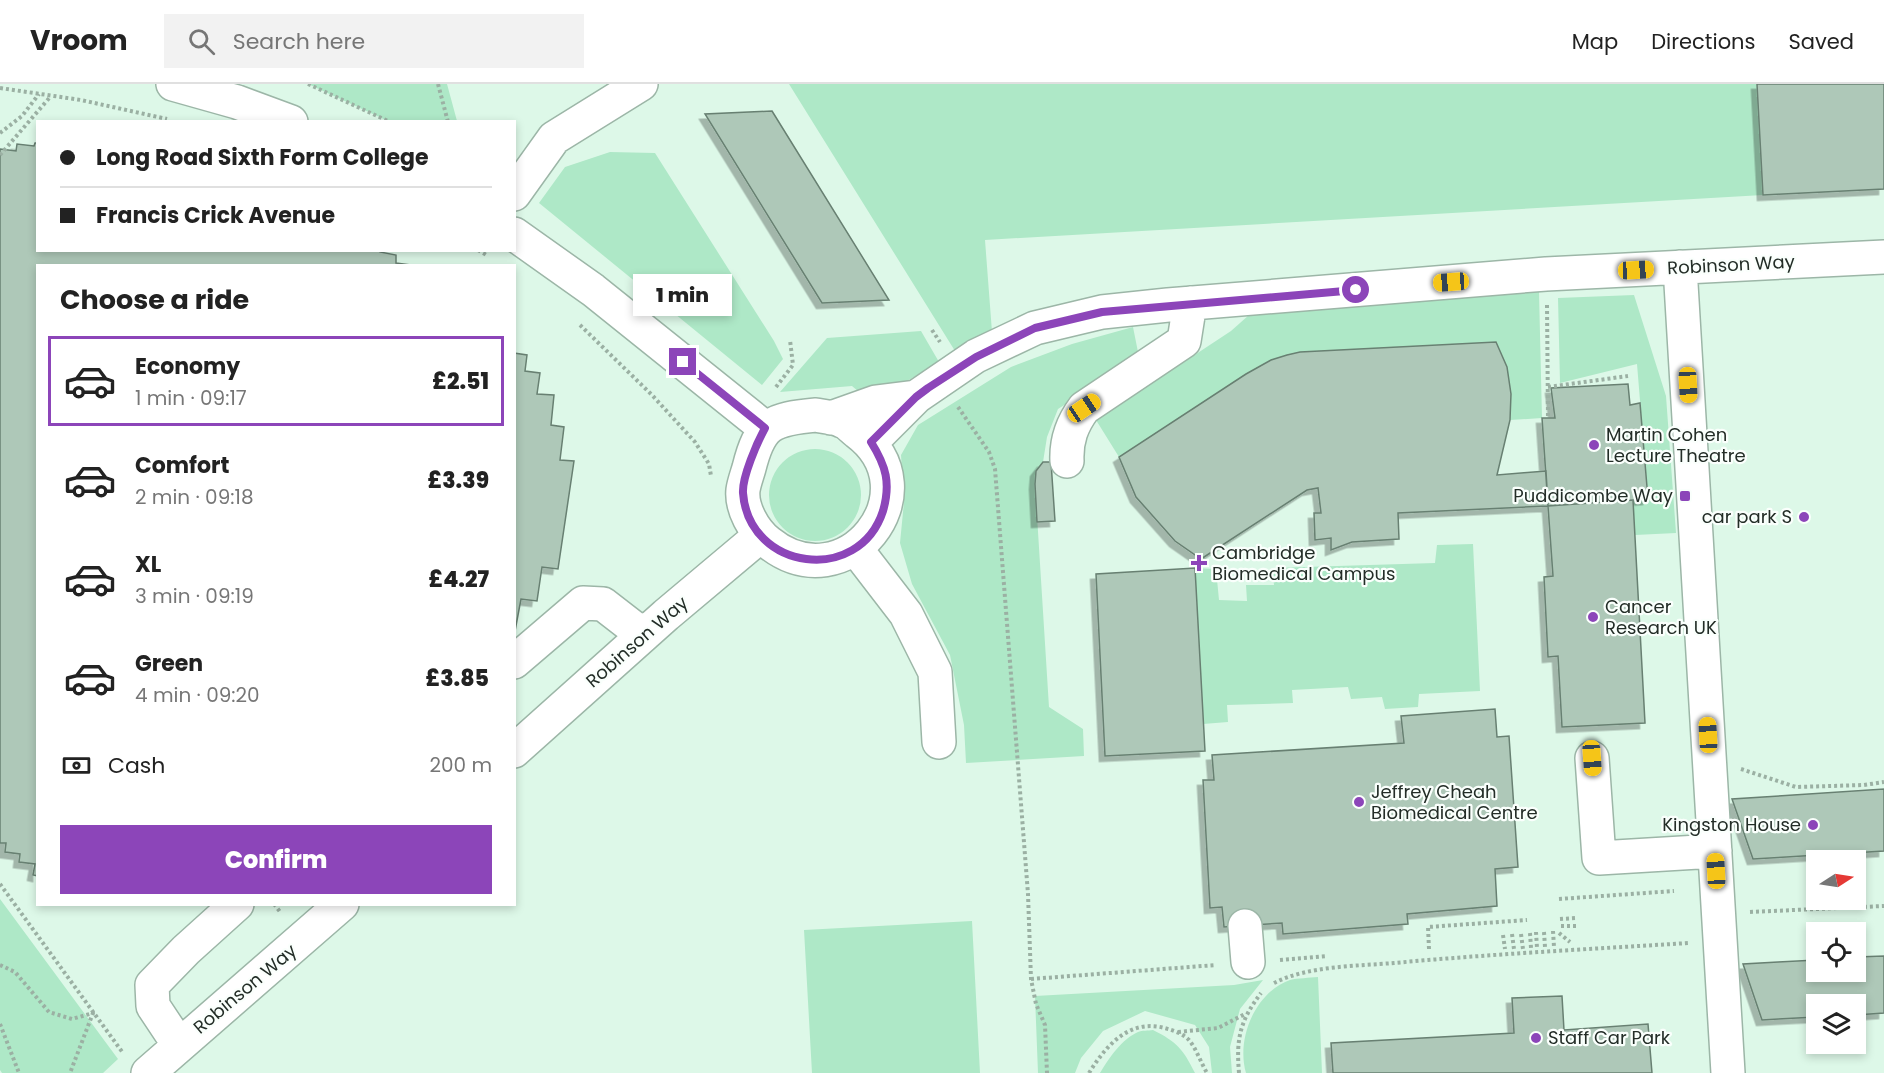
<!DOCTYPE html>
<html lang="en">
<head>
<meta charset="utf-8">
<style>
	body { margin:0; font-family:Poppins,sans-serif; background:#f2f2f2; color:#222; height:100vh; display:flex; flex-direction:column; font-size:22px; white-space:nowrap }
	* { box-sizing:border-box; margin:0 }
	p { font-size:20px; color:#767676 }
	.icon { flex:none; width:33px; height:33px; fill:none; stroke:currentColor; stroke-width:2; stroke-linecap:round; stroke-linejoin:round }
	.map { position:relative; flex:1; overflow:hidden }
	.sheet { position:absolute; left:36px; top:180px; width:480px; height:642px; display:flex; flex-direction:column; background:#fff; border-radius:0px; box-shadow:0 3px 9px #0003 }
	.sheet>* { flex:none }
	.hud { position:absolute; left:36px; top:36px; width:480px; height:132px; border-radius:0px; box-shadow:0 3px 9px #0003; display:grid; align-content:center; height:132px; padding:0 24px; background:#fff }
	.needle { width:39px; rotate:78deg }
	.fabs { position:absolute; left:1806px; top:766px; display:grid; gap:12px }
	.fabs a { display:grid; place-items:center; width:60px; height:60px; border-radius:0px; background:#fff; box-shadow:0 3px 9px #0003; font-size:30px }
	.end { position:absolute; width:27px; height:27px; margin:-14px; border:8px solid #8c45b9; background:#fff; box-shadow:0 0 0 3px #fff }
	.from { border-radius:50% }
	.bubble { position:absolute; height:42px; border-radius:0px; background:#fff; box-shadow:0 3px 9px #0003; font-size:20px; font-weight:800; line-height:42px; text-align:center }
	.car { position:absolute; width:18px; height:36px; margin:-18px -9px; border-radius:8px; box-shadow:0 0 4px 2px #0007; background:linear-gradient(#f5c518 24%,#345 0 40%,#f5c518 0 76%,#345 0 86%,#f5c518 0) }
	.hud b { display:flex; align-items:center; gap:21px; height:57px; font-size:22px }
	.hud b+b { border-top:2px solid #e0e0e0 }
	.hud i { width:15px; height:15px; background:#222 }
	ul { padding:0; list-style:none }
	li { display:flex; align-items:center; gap:18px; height:90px; margin:0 12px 9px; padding:0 12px; border:3px solid transparent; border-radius:0px }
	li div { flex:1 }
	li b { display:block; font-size:22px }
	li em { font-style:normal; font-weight:800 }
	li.on { border-color:#8c45b9 }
	li>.icon { width:54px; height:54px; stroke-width:1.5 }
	h2 { padding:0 24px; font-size:27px; line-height:72px }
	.pay { display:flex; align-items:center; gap:15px; height:66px; padding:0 24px; font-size:22px }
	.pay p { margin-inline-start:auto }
	.cta { display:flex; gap:12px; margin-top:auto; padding:12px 24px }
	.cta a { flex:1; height:69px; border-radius:0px; background:#8c45b9; color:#fff; font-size:24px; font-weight:800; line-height:69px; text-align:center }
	header { display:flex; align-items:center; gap:36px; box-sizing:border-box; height:84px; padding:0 30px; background:#fff; border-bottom:2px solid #e0e0e0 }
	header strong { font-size:28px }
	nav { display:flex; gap:33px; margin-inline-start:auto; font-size:21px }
	.search { width:420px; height:54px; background:#f2f2f2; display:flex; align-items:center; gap:15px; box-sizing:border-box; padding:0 21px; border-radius:0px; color:#767676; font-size:22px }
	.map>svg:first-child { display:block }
	.green { fill:#aee8c7 }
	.building { fill:#aec8b8; stroke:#688072; stroke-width:1.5; filter:url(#shadow) }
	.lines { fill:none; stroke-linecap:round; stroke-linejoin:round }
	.minor-casing { stroke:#9cb6a7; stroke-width:36 }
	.path { stroke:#9bb0a3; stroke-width:4; stroke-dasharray:3 3; stroke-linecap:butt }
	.minor { stroke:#fff; stroke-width:33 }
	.route { stroke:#8c45b9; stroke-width:8 }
	.poi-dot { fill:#8c45b9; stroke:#fafffc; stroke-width:2 }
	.labels { text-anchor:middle; stroke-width:4.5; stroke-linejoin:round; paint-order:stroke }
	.street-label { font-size:18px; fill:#232d27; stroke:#fafffc }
	.poi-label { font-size:18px; fill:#232d27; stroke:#fafffc; text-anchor:start }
</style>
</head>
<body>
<header>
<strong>Vroom</strong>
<div class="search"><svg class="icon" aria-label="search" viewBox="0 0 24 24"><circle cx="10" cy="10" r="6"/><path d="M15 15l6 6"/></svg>Search here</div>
<nav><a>Map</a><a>Directions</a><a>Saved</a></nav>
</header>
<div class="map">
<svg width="1884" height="989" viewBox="0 0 1884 989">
	<defs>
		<filter id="shadow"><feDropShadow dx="-5.5" dy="5.5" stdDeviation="0" flood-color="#0004"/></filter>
	</defs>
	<rect width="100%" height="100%" fill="#ddf8e8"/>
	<!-- green -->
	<path class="green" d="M308,0h139l10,37h-69z
		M789,0h968l6,111 -778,45 7,92 -37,19z
		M610,68l45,1 119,188 9,18 -21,26 -223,-182 26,-36z
		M1539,208l3,126 -32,2c1,-33 0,-47 -14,-78l-195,10c-37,7 -65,29 -96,49 -28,18 -57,37 -86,56l-23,-37 135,-89 18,-16z
		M1634,211l32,101 10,137 -41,2 -2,-35 15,-2 -11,-134 -77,19 -2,-85z
		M1133,243l6,30 -81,52 -11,28 -4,25 -7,9 -1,13 14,223 34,22 1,27 -118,7 -2,-38 -14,-70 -38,-71 -12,-41 4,-41 -3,-47 17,-30 93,-58 61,-23z
		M921,247l18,31 -42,25 -32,10 -13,-11 -72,6 47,-54z
		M769 411a46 46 0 1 1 92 0a46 46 0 1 1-92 0Z
		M1473,460l7,147 -61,3 -1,13 -33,2 -3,-12 -31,2 -3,-12 -56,3 1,13 -66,2 1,17 -25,2 -8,-156 21,1 3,31 28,1 -1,-16h28l-2,-17 163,-5 2,-18z
		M0,815l118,160 -15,14h-101l-2,-3z
		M972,837l8,152h-168l-8,-143z
		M1318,893l4,96h-76c-10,-34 9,-81 44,-93 8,-2 19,-2 28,-3z
		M1263,896l-23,29 -10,38 2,26h-20l-3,-26 -14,-22 -50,-14 -42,20 -22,27 -6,15h-37l-3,-77 199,-11z
		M1153,946c24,12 30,19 42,43h-95c9,-15 22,-34 38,-41 4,-2 10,-1 15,-2z"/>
	<!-- building -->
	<path class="building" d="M1757,0h127v105l-121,6z
		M772,27l117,189 -67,3 -117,-189z
		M35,59h3v107h342v2l16,3v8l15,2 -373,1v610l-5,-1 2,-11 -16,-2 1,-8 -15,-2 1,-9h-6v-694l16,2 1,-7 17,2z
		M1496,258l11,25 4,27 -1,26 -13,55 49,-4 2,35 -150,7 1,26 -47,3 -21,8v-12l-16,2 -1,-27h7l-3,-25 -11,2 -106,69 -26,-18 -39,-44 -17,-40 127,-83 25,-14 16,-5 13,-3z
		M514,269l13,2 -2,16 15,2 -3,21 17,1 -3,30 13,2 -4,33 14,1 -16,108 -16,-2 -5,34 -16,-2 -6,32z
		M1628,300l2,21 10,-2 8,96 -100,7 -6,-88h13l-4,-30z
		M1043,378h8l4,59 -18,1 -2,-38 1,-13z
		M1633,416l12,223 -83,4 -4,-71 -10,1 -4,-80 9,-1 -5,-70z
		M1195,484l10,183 -100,5 -9,-182z
		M1495,625l2,28 12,-1 9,131 -23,2 2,37 -90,8 1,10 -125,10 -1,-11 -58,4 -2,-20 -12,1 -7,-128h11l-2,-25 192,-12 -3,-27z
		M1884,705v62l-131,8 -21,-60z
		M1884,872v57l-28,2v-10h-40v12l-54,3 -19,-56 73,-4v12h40v-15z
		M1562,912l2,34 84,-6 4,49h-319l-2,-30 183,-10 -2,-35z"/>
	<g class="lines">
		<!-- minor casing -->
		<g class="minor-casing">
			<path id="minor" d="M173,0l64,18 54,20
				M514,110l40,-56 87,-54
				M514,150l79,56 172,138
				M1680,183l48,806
				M816,331c8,2 19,2 26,6 6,2 10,7 15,11 79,59 -12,173 -89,110 -14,-11 -27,-34 -25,-52 1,-7 4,-15 6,-22 11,-44 22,-49 67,-53z
				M831,334l45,-16 40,-5
				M871,358l45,-45 60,-41 59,-28 67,-16 66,-7 378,-31 338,-17
				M1067,377c-1,-21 5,-37 17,-53l100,-67 6,-38
				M856,465l50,65 29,58 4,70
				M514,578l69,-59 20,1 31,24 13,4
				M514,667l152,-136 94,-79
				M1592,674l7,100 116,-7
				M1245,842l3,36
				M179,961l-26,-39 -1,-21 34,-35 51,-46
				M148,989l194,-169"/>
		</g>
		<!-- path -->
		<path class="path" d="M308,0l82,38
			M438,0l10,38
			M0,4l81,12 86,19
			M0,49l22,-17 17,-22
			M0,71l51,-59
			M478,166l10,6
			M1547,221l1,113
			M580,241l72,70 43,47 14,22 2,12
			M932,246l8,12
			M776,303l17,-22 -3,-25
			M1548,303l80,-11
			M958,323l31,45 6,17 33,425 3,85 5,25 9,21 2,48
			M1741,685l55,18 68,-2 20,-3
			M0,800l123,169
			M1559,815l115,-8
			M274,820l7,9
			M1750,828l134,-6
			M1560,835l17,-1
			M1561,842h17
			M1553,847l1,16
			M1536,848l1,16
			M1544,848l1,15
			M1530,849l1,15
			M1559,849l11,9
			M1512,850l2,15
			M1521,850l2,15
			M1503,851l2,14
			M1429,865l-1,-22 99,-7
			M1280,876l47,-4
			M0,881l15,7 34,40 23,7 21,-6 -23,60
			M1031,895l185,-14
			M1274,899c33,-17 83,-17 120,-20 98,-9 197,-14 295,-20
			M0,940l19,49
			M1178,948l40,-4 27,-14
			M1089,989c18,-29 42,-56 79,-44 7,2 15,5 21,11 7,8 12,23 18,33
			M1239,989c-3,-35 1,-52 22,-80"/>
		<!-- minor -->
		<use href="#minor" class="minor"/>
	</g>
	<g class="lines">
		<!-- route -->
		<path class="route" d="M683,278l82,66c-8,15 -23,49 -22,65 6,78 116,92 140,18 8,-28 3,-45 -12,-69l45,-45 12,-9 48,-31 59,-29 67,-16 254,-22"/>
	</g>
	<!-- markers -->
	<g class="poi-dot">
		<circle cx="1594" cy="361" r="6"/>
		<rect x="1679" y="406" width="12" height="12" rx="3"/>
		<circle cx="1804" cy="433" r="6"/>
		<path d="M1196 470h6v6h6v6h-6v6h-6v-6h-6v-6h6z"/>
		<circle cx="1593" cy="533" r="6"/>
		<circle cx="1359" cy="718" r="6"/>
		<circle cx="1813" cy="741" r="6"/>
		<circle cx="1536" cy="954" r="6"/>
	</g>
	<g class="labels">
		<!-- street labels -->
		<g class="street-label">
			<text transform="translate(1731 181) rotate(-3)" y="6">Robinson Way</text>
			<text transform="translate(637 558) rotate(-41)" y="6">Robinson Way</text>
			<text transform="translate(245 905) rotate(-40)" y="6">Robinson Way</text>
		</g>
		<!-- poi labels -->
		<g class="poi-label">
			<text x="1606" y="357">Martin Cohen<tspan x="1606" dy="21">Lecture Theatre</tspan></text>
			<text x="1673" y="418" text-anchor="end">Puddicombe Way</text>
			<text x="1792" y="439" text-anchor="end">car park S</text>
			<text x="1212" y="475">Cambridge<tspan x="1212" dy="21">Biomedical Campus</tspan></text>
			<text x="1605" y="529">Cancer<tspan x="1605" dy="21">Research UK</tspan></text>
			<text x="1371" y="714">Jeffrey Cheah<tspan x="1371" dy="21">Biomedical Centre</tspan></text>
			<text x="1801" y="747" text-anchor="end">Kingston House</text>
			<text x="1548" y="960">Staff Car Park</text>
		</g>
	</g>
</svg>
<div class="fabs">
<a><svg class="needle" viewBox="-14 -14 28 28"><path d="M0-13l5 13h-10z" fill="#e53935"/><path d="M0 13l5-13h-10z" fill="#767676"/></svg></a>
<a><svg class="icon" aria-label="locate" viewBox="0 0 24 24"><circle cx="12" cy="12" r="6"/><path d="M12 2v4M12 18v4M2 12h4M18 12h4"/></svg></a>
<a><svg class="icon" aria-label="layers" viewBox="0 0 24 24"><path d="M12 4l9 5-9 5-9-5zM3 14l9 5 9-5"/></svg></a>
</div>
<i class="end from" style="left:1356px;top:206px"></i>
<i class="end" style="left:683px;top:278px"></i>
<div class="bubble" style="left:633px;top:190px;width:99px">1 min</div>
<i class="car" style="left:1636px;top:186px;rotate:87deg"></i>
<i class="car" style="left:1451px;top:198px;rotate:266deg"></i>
<i class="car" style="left:1688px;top:301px;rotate:177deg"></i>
<i class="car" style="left:1084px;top:324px;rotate:56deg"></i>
<i class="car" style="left:1708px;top:651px;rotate:357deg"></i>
<i class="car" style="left:1592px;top:674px;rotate:176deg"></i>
<i class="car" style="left:1716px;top:787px;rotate:357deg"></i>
<div class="hud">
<b><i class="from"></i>Long Road Sixth Form College</b>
<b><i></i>Francis Crick Avenue</b>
</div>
<section class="sheet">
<h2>Choose a ride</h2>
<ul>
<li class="on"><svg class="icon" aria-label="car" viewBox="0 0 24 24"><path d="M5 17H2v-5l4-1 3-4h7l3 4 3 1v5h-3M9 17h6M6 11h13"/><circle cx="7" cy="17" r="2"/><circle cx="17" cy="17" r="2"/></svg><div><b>Economy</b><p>1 min · 09:17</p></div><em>£2.51</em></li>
<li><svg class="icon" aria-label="car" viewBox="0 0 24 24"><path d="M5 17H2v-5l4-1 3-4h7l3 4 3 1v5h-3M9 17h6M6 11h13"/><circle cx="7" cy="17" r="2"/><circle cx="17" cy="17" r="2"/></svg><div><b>Comfort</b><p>2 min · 09:18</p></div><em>£3.39</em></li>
<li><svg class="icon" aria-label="car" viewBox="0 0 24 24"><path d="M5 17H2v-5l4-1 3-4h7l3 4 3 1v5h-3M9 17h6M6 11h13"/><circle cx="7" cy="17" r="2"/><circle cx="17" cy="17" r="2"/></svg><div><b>XL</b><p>3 min · 09:19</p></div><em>£4.27</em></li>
<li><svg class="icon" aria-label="car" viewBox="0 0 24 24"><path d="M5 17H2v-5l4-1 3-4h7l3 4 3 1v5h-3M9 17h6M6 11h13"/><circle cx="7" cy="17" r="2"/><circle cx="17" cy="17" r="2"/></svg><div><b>Green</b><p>4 min · 09:20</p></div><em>£3.85</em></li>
</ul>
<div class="pay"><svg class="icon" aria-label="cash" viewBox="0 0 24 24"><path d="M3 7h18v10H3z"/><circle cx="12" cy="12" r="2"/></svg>Cash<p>200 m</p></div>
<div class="cta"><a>Confirm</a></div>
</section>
</div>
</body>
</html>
